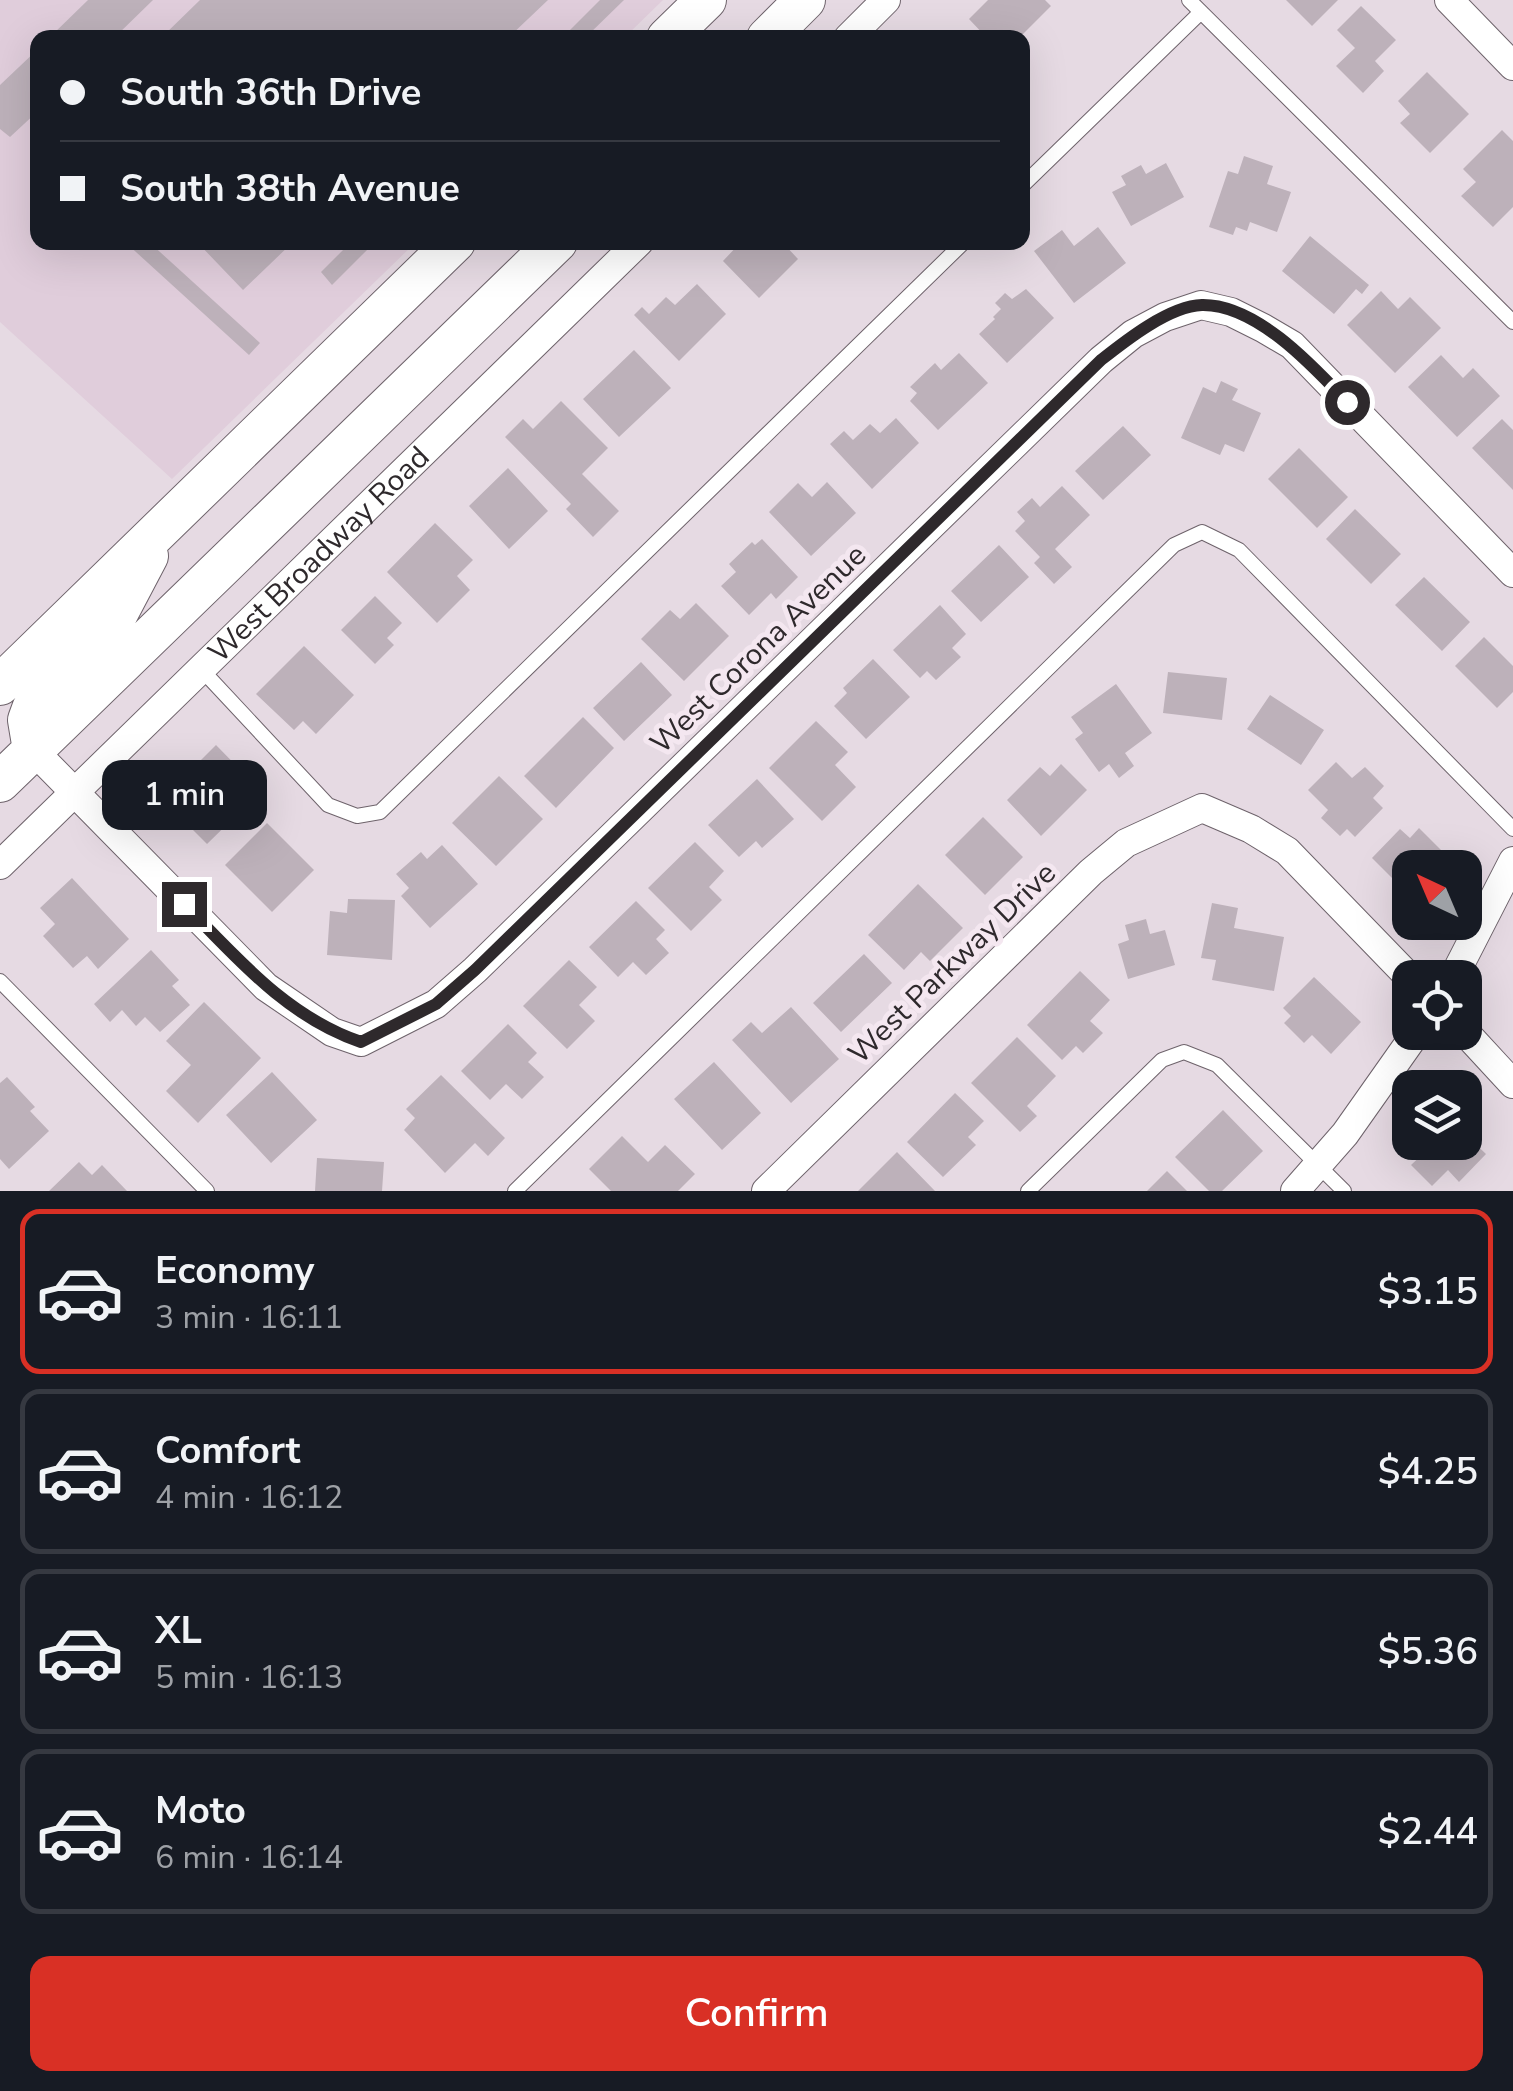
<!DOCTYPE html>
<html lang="en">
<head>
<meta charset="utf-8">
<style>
	body { margin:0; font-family:"Nunito Sans",sans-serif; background:#20242c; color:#f1f3f6; height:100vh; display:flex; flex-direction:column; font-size:38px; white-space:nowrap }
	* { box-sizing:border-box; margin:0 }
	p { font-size:32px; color:#9ea1a6 }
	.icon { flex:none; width:55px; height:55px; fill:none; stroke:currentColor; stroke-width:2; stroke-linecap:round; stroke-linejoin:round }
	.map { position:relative; height:1191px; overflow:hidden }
	.drawer { display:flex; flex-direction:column; background:#171b24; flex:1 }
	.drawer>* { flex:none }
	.hud { position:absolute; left:30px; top:30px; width:1000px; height:220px; border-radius:20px; box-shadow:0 10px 40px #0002; display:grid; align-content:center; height:220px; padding:0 30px; background:#171b24 }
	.needle { width:65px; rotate:316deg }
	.tools { position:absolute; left:1392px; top:850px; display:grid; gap:20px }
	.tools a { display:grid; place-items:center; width:90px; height:90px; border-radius:20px; background:#171b24; box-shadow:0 10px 40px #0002; font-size:50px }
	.end { position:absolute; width:45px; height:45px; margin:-22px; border:12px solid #2e292c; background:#fff; box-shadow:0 0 0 5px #fff }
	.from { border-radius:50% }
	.bubble { position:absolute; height:70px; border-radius:20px; background:#171b24; box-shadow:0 10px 40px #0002; font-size:32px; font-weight:600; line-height:70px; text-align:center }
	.hud b { display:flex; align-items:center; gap:35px; height:95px; font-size:38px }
	.hud b+b { border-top:2px solid #363941 }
	.hud i { width:25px; height:25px; background:#f1f3f6 }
	ul { padding:18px 0 0; list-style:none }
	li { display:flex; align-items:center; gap:30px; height:165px; margin:0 20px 15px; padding:0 10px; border:5px solid #363941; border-radius:20px }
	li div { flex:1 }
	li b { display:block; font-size:38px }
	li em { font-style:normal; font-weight:600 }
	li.current { border-color:#d93025 }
	li>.icon { width:90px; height:90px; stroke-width:1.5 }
	.action { display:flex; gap:20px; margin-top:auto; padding:20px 30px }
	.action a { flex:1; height:115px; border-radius:20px; background:#d93025; color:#fff; font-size:40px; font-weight:600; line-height:115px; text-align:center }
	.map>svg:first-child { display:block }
	.built { fill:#e0cddb }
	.building { fill:#bdb1ba }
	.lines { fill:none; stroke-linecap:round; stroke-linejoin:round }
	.service-casing { stroke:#6e636b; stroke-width:16 }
	.minor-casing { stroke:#6e636b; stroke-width:30 }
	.secondary-casing { stroke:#6e636b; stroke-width:42 }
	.service { stroke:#fff; stroke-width:14 }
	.minor { stroke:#fff; stroke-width:28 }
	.secondary { stroke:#fff; stroke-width:40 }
	.route { stroke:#2e292c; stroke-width:12 }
	.labels { text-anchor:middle; stroke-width:10; stroke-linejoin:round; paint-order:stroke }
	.street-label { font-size:30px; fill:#2e292c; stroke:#f4e7f0 }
</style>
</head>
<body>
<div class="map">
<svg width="1513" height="1191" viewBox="0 0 1513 1191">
	<rect width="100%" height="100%" fill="#e6dae3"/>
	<!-- built -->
	<path class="built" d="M0,0h663l-38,37 -587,1v204l377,1 -243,236 -172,-157z"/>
	<!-- building -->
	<path class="building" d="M88,0h65l-39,38h-65z
		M200,0h348l-40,38h-347z
		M600,0h24l-39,38h-23z
		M988,0h57l6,6 -32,32h-32l-18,-19z
		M1286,0h52l-26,26z
		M1361,6l35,34 -21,21 9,10 -21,22 -27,-27 19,-18 -18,-18z
		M38,49v62l-28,26 -10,-8v-44z
		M1427,72l42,42 -39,39 -30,-30 10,-9 -12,-13z
		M1502,130l11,11v66l-20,20 -32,-31 15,-14 -13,-13z
		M1244,156l29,10 -6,18 24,8 -14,40 -27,-10 -3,9 -11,-4 -3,8 -24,-8 19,-56 10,3z
		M1166,163l18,34 -53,29 -19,-34 14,-7 -5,-9 20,-11 5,9z
		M1098,227l28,36 -52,40 -40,-52 28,-21 12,16z
		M1310,236l59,49 -7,9 -6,-5 -22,25 -52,-43z
		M125,242h24l111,101 -11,12z
		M197,242h96l-50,48z
		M351,242h24l-43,43 -11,-13z
		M741,242h41l16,17 -39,39 -36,-37z
		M697,284l29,30 -47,47 -45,-46 8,-8 7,7 17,-17 9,8z
		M1026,289l28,29 -47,45 -28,-29 16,-15 -2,-2 8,-8 -6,-6 10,-10 7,6z
		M1381,291l17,18 12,-12 31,31 -46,45 -48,-48z
		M634,350l37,38 -52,49 -36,-38z
		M959,353l29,30 -50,47 -28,-29 7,-8 -7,-6 25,-24 6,7z
		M1441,355l22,23 10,-10 27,28 -43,41 -49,-50z
		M1221,381l17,8 -6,11 29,13 -17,39 -19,-8 -5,11 -39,-17 22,-51 13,6z
		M561,401l47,47 -26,26 37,37 -26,26 -27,-28 5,-5 -66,-67 18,-18 10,10z
		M896,418l23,25 -47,46 -42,-45 14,-13 9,9 17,-16 10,9z
		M1502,419l11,11v60l-41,-42z
		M1123,426l28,29 -48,45 -28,-29z
		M1299,448l49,49 -31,31 -49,-49z
		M508,468l40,43 -39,38 -40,-43z
		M827,482l29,31 -45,43 -42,-44 29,-29 14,14z
		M1062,486l28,29 -35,34 17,18 -18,17 -20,-21 6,-6 -25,-26 10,-10 -8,-9 15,-14 8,9z
		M1355,509l46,45 -30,30 -45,-45z
		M435,523l38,37 -16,16 13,14 -33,33 -50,-51z
		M762,539l36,38 -22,22 -5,-6 -22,22 -28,-29 15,-14 -7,-8 23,-22 3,3z
		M999,545l30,32 -48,45 -30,-31z
		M1424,577l46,45 -28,29 -47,-46z
		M375,596l27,27 -15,15 7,7 -19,19 -34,-34z
		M696,603l33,33 -45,45 -43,-42 29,-29 10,9z
		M940,605l26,29 -14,14 9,9 -25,23 -9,-9 -7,7 -27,-28z
		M1484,637l29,29v26l-16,16 -42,-42z
		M304,646l50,49 -38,39 -13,-13 -9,9 -38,-36z
		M873,659l37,38 -44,42 -32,-33 13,-13 -4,-5z
		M641,662l31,33 -48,46 -31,-33z
		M1168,672l59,6 -5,42 -59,-7z
		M1116,684l36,49 -27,20 9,13 -15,12 -10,-14 -10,8 -24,-33 8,-6 -12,-16z
		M1270,695l54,35 -23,35 -54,-36z
		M583,717l31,31 -58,60 -32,-32z
		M816,721l32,31 -13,13 21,22 -34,34 -53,-53z
		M216,745l45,46 -54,53 -45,-45z
		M1336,762l16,16 13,-11 19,19 -11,12 10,10 -28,29 -8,-8 -7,7 -19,-18 7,-8 -20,-20z
		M1061,764l26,26 -46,46 -34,-36 33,-33 10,9z
		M499,776l44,43 -47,47 -44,-43z
		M757,779l37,40 -32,29 -6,-7 -17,16 -31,-32z
		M983,817l40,40 -38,38 -40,-40z
		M267,823l47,47 -42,42 -47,-47z
		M1419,828l22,22 -9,10 7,8h-29v28l-38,-38 28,-29 10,9z
		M695,842l29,29 -15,16 13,13 -31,31 -43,-43z
		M442,845l36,39 -48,44 -29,-32 8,-8 -13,-14 25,-22 6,7z
		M72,878l57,61 -31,30 -11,-13 -14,12 -30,-32 12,-12 -15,-16z
		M918,884l45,44 -33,33 -9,-9 -17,18 -36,-35z
		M348,899l47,1 -3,60 -65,-5 3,-44 17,2z
		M636,901l29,29 -9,9 13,14 -23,22 -13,-13 -15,15 -29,-30z
		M1212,903l26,5 -4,20 50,9 -10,54 -62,-11 4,-20 -15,-2z
		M1146,919l4,15 15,-4 10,35 -47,14 -10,-35 11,-4 -4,-15z
		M151,950l28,30 -7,6 18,19 -30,27 -15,-15 -9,9 -14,-16 -12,12 -16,-18z
		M864,954l28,29 -51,49 -28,-29z
		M569,960l28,27 -18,18 16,16 -28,28 -44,-43z
		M1080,971l30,29 -20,21 13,12 -20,20 -7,-7 -14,14 -35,-35z
		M1314,977l47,45 -30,32 -19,-19 -8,8 -20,-20 7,-7 -8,-8z
		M204,1002l57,56 -63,65 -32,-32 25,-26 -25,-24z
		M791,1007l48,52 -48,44 -59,-63 19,-18 11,11z
		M508,1024l29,29 -9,9 16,15 -22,22 -16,-15 -16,16 -29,-29z
		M1017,1037l39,39 -29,30 10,10 -17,16 -49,-49z
		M714,1062l47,51 -39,37 -48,-51z
		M272,1072l45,48 -46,43 -45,-48z
		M441,1075l64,63 -17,18 -13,-13 -30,30 -41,-43 11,-12 -9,-9z
		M7,1077l28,30 -5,4 19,20 -40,38 -9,-10v-76z
		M955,1093l29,28 -16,16 8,8 -33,32 -36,-35z
		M1223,1110l40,41 -41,40h-13l-34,-34z
		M1465,1134l21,20 -27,28 -11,-12 -16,16 -21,-21 16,-15 -8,-8h46z
		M622,1136l26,26 17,-17 30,29 -17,17h-67l-22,-22z
		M897,1152l38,39h-77z
		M317,1158l67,4 -2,29h-67z
		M79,1162l13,13 10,-10 25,26h-78z
		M1167,1171l20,20h-40z"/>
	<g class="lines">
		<!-- service casing -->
		<g class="service-casing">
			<path id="service" d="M1189,0l324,322
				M1022,186l179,-174
				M202,670l126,135 29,11 23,-4 584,-570
				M0,981l207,210
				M515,1191l659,-646 28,-13 37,18 274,279
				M1028,1191l134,-131 22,-8 33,13 127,126"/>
		</g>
		<!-- minor casing -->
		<g class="minor-casing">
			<g id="minor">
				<path d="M1449,0l64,66"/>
				<path d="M848,38l38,-38"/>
				<path d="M33,750l233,237 66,45 29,10 75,-38 39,-34 626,-610 32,-26 32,-17 36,-12 30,7 32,16 29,17 221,228"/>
				<path id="s1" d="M0,865l639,-623"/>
				<path d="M1453,978l60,-117"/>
				<path d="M1465,1032l48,52"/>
				<path d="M766,1191l325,-319 35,-29 76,-35 49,21 36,22 123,127"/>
				<path d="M1295,1191l50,-57 72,-102"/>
			</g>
		</g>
		<!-- secondary casing -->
		<g class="secondary-casing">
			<path id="secondary" d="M667,38l39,-38
				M767,38l38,-38
				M0,685l455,-443
				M33,750l-5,-30 4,-11 21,-31 65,-65 30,-57
				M0,782l557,-540"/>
		</g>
		<!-- service -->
		<use href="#service" class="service"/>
		<!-- minor -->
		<use href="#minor" class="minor"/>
		<!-- secondary -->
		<use href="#secondary" class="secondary"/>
	</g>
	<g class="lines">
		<!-- route -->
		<path class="route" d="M184,904c53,54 103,113 177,138l75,-38 39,-34 626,-610c24,-19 68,-54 101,-55 54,-1 111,61 145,97"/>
	</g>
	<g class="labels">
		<!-- street labels -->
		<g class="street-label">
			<text dy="10" stroke="none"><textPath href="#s1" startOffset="445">West Broadway Road</textPath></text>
			<text transform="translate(758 649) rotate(-44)" y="10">West Corona Avenue</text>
			<text transform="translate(952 963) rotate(-44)" y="10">West Parkway Drive</text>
		</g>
	</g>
</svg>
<div class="tools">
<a><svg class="needle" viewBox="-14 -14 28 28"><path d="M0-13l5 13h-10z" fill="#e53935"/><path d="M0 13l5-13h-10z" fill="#9ea1a6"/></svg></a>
<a><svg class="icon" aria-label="locate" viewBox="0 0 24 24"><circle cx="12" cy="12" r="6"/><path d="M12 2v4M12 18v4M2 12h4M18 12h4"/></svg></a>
<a><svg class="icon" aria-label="layers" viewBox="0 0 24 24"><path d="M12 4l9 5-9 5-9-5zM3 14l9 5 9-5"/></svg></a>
</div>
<i class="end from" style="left:1347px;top:402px"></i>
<i class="end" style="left:184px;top:904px"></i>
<div class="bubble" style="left:102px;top:760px;width:165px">1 min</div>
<div class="hud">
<b><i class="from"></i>South 36th Drive</b>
<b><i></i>South 38th Avenue</b>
</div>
</div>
<section class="drawer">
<ul>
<li class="current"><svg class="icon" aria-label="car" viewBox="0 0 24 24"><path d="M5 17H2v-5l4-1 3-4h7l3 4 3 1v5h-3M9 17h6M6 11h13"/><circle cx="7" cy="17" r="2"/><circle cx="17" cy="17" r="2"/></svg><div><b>Economy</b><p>3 min · 16:11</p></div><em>$3.15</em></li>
<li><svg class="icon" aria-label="car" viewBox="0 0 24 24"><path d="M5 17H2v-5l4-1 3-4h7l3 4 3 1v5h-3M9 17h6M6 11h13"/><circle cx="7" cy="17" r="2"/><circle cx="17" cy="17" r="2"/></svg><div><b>Comfort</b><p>4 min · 16:12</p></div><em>$4.25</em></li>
<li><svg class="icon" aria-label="car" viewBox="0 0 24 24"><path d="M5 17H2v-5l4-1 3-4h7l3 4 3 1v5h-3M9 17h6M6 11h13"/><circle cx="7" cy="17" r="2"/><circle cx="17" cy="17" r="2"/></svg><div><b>XL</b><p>5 min · 16:13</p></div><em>$5.36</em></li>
<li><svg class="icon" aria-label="car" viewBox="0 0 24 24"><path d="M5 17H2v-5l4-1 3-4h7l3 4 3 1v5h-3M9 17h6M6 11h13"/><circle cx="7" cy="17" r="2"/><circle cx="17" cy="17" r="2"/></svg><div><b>Moto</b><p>6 min · 16:14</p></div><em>$2.44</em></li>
</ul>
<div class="action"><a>Confirm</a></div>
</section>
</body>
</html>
